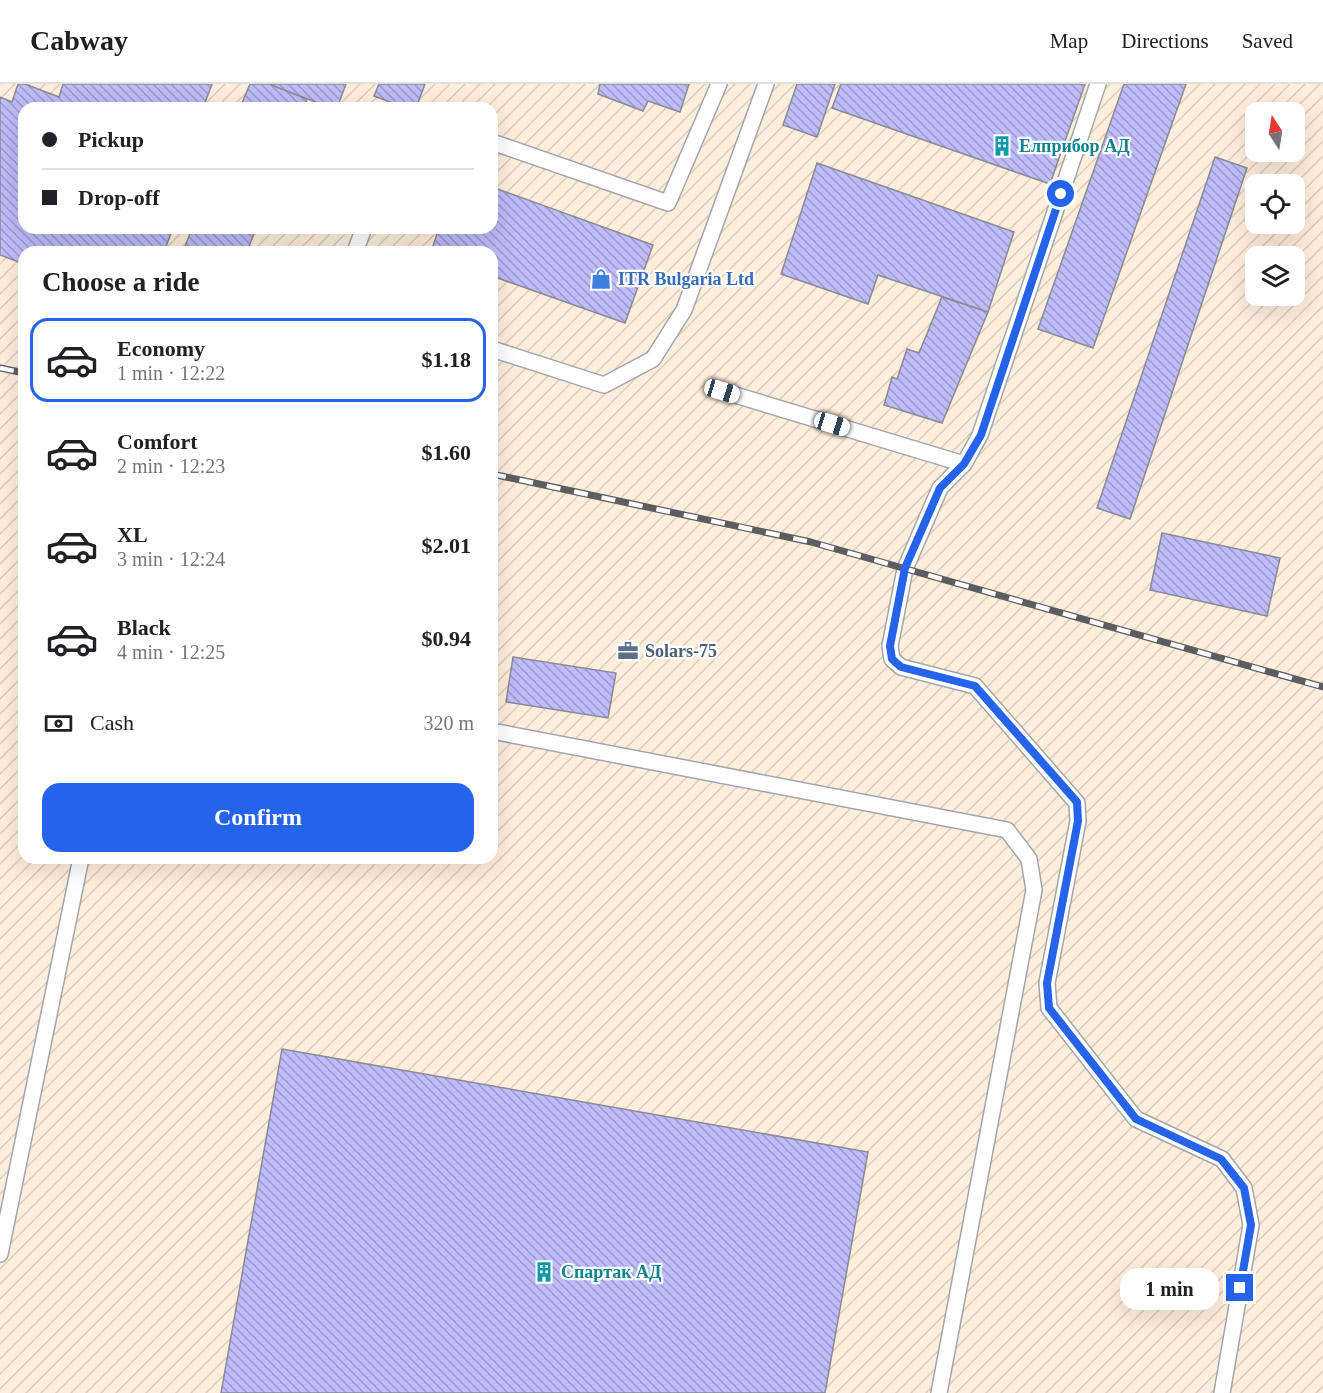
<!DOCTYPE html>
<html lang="en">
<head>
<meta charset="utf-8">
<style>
	body { margin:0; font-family:Georgia,serif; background:#f2f2f2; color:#202124; height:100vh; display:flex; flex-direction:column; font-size:22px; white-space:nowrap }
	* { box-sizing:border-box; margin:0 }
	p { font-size:20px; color:#757577 }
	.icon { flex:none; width:33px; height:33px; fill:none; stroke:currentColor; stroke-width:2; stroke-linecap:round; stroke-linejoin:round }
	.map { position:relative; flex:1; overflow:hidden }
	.panel { position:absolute; left:18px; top:162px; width:480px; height:618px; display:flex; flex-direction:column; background:#fff; border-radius:18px; box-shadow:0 6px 24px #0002 }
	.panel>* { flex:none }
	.banner { position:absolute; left:18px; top:18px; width:480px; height:132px; border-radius:18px; box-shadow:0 6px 24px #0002; display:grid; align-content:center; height:132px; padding:0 24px; background:#fff }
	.needle { width:39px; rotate:348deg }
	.buttons { position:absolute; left:1245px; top:18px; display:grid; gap:12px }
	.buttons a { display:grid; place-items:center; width:60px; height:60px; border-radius:12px; background:#fff; box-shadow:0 6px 24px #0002; font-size:30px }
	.end { position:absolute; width:27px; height:27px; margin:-14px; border:8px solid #2563eb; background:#fff; box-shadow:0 0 0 3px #fff }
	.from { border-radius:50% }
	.bubble { position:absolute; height:42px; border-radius:18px; background:#fff; box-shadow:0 6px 24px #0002; font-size:20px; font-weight:600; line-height:42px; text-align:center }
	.car { position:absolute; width:18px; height:36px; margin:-18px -9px; border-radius:8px; box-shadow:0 0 4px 2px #0007; background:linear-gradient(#fff 24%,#345 0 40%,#fff 0 76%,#345 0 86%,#fff 0) }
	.banner b { display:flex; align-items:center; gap:21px; height:57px; font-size:22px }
	.banner b+b { border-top:2px solid #e0e0e0 }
	.banner i { width:15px; height:15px; background:#202124 }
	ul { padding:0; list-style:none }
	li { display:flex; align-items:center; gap:18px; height:84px; margin:0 12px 9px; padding:0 12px; border:3px solid transparent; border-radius:18px }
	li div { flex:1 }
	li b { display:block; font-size:22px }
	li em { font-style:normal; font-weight:600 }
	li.on { border-color:#2563eb }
	li>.icon { width:54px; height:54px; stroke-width:1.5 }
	h2 { padding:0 24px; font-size:27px; line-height:72px }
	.pay { display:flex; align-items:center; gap:15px; height:66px; padding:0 24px; font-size:22px }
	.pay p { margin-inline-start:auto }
	.button { display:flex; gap:12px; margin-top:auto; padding:12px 24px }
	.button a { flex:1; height:69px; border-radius:18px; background:#2563eb; color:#fff; font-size:24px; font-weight:600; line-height:69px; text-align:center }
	header { display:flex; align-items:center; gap:36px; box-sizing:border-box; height:84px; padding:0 30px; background:#fff; border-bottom:2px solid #e0e0e0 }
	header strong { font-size:28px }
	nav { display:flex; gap:33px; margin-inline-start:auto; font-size:21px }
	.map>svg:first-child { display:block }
	.industrial { fill:url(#industrial-furrows); fill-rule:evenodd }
	.building { fill:url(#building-back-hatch); stroke:#8a8a93; stroke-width:1.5 }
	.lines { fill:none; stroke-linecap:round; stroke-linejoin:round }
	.lane-casing { stroke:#a2a5ad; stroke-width:18 }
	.lane { stroke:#fff; stroke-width:15 }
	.rail-casing { stroke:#5c5d61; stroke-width:7 }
	.rail { stroke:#fff; stroke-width:4.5; stroke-dasharray:14; stroke-linecap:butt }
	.route { stroke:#2563eb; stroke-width:8 }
	.labels { text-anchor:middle; stroke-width:4.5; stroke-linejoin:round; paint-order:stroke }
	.culture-label { font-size:18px; font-weight:bold; fill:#0d838f; stroke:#fff; text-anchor:start }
	.shop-label { font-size:18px; font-weight:bold; fill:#366cbe; stroke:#fff; text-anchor:start }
	.service-label { font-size:18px; font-weight:bold; fill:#4e5e75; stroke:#fff; text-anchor:start }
</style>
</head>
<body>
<header>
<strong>Cabway</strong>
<nav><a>Map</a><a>Directions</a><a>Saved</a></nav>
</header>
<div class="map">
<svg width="1323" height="1309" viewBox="0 0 1323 1309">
	<defs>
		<pattern id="industrial-furrows" width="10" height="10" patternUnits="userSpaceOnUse" patternTransform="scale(1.5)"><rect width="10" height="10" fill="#ffeedc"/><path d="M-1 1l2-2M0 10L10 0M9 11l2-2" fill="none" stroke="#dbcdbd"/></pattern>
		<pattern id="building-back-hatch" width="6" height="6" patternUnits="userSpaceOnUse" patternTransform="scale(1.5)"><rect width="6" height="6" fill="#bebcfa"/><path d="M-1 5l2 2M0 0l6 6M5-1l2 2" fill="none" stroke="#9b99cb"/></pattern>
	</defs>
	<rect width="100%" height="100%" fill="#fafbff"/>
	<!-- industrial -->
	<path class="industrial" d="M0,0h1323v1309h-1323zM24,24h468v120h-468zM1256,28h38v40h-38zM1256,100h38v40h-38zM24,168h468v606h-468zM1256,172h38v40h-38z"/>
	<!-- building -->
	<path class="building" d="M18,0h7l34,13 4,-13h149l-9,24h-179v120h149l-9,24h-140v12l-24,-9v-158l12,5z
		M250,0h19l38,15 -3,9h-64z
		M269,0h77l-9,24h-6z
		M379,0h46l-9,24h-10l-32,-12z
		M600,0h89l-9,28 -32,-11 -5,10 -45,-17z
		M797,0h38l-18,53 -34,-12z
		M841,0h244l-35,100 -218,-76z
		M1124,0h62l-93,264 -55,-19z
		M1215,73l32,11 -117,351 -33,-11z
		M817,79l197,69 -26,80 -110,-37 -10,29 -87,-30z
		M492,103l161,58 -28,78 -133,-47v-24h-61l8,-24h53z
		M192,144h64l-9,24h-64z
		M942,213l46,15 -46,111 -58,-18 8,-28 5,2 10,-30 12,4z
		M1162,449l118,25 -13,58 -117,-26z
		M513,573l103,16 -8,45 -102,-16z
		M282,965l586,103 -43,241h-604z"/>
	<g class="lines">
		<!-- lane casing -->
		<g class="lane-casing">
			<path id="lane" d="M1098,0l-118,351 -16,29 -24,24 -35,81 -15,77 2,13 9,8 74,19 102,117 1,18 -31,162 2,25 87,111 86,40 22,29 7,37 -29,168
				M492,58l176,61 51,-119
				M355,168l9,-24
				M492,265l112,36 49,-26 31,-49 82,-226
				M722,307l242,73
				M492,647l515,99 22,29 5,31 -95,503
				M0,1170l81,-396"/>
		</g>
		<!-- lane -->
		<use href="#lane" class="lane"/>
		<!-- rail casing -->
		<g class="rail-casing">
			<path id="rail" d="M0,284l24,5
				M492,390l319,68 512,145"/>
		</g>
		<!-- rail -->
		<use href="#rail" class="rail"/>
	</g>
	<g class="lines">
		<!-- route -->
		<path class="route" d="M1061,110l-80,241 -17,29 -24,24 -35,80 -15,78 2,13 9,8 74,19 102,116 1,19 -31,162 2,25 87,111 85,40 23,29 7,37 -11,63"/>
	</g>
	<!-- icons -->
	<defs>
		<g id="building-bare" transform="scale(1.62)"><path d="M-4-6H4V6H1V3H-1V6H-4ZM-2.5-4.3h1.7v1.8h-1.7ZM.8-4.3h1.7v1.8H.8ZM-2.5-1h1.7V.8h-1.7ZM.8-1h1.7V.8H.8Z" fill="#0f9aa8" stroke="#fff" stroke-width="2.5" paint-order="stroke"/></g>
		<g id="shop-bare" transform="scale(1.62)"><path d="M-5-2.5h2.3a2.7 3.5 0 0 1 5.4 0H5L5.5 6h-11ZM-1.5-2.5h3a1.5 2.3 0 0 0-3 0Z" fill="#3f7fe0" stroke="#fff" stroke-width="2.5" paint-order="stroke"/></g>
		<g id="office-bare" transform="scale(1.62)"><path d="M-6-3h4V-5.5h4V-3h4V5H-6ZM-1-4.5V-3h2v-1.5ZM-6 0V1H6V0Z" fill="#5c6f8a" stroke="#fff" stroke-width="2.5" paint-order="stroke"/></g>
	</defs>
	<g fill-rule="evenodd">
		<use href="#building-bare" x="1002" y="62"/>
		<use href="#shop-bare" x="601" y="195"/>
		<use href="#office-bare" x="628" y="567"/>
		<use href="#building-bare" x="544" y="1188"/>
	</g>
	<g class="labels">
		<!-- culture labels -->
		<g class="culture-label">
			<text x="1019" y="68">Елприбор АД</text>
			<text x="561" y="1194">Спартак АД</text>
		</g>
		<!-- shop labels -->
		<g class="shop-label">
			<text x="618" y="201">ITR Bulgaria Ltd</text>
		</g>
		<!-- service labels -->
		<g class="service-label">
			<text x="645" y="573">Solars-75</text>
		</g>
	</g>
</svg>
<div class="buttons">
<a><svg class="needle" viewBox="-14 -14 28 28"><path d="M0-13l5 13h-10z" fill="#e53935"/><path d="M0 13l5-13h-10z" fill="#757577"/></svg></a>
<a><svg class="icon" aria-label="locate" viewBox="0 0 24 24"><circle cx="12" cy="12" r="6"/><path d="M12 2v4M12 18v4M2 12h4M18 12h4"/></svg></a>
<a><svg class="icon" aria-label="layers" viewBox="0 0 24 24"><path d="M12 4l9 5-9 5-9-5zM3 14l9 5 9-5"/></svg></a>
</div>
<i class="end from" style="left:1061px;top:110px"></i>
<i class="end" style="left:1240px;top:1204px"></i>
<div class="bubble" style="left:1120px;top:1184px;width:99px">1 min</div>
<i class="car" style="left:722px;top:307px;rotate:107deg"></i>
<i class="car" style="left:832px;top:340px;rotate:107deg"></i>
<div class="banner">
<b><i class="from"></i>Pickup</b>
<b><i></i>Drop-off</b>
</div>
<section class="panel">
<h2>Choose a ride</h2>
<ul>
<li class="on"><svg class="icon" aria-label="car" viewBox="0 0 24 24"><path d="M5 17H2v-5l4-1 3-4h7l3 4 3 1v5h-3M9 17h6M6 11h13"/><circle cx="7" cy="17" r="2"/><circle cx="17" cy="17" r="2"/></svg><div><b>Economy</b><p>1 min · 12:22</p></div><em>$1.18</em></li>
<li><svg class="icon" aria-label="car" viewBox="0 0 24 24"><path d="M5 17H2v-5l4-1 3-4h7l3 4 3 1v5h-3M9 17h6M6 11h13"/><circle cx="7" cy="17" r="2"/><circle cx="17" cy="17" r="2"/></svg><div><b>Comfort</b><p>2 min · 12:23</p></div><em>$1.60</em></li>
<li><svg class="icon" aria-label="car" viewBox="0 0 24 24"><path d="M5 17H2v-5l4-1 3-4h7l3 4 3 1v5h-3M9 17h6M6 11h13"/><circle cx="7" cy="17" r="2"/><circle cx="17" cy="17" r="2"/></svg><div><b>XL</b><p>3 min · 12:24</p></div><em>$2.01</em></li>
<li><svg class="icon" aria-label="car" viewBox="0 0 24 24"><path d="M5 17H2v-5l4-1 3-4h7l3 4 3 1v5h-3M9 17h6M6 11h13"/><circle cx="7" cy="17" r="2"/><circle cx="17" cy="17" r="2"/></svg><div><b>Black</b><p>4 min · 12:25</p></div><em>$0.94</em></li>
</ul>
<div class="pay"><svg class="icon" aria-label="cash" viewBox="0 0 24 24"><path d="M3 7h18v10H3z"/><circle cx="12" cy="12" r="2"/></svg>Cash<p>320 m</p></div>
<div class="button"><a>Confirm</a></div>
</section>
</div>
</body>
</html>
